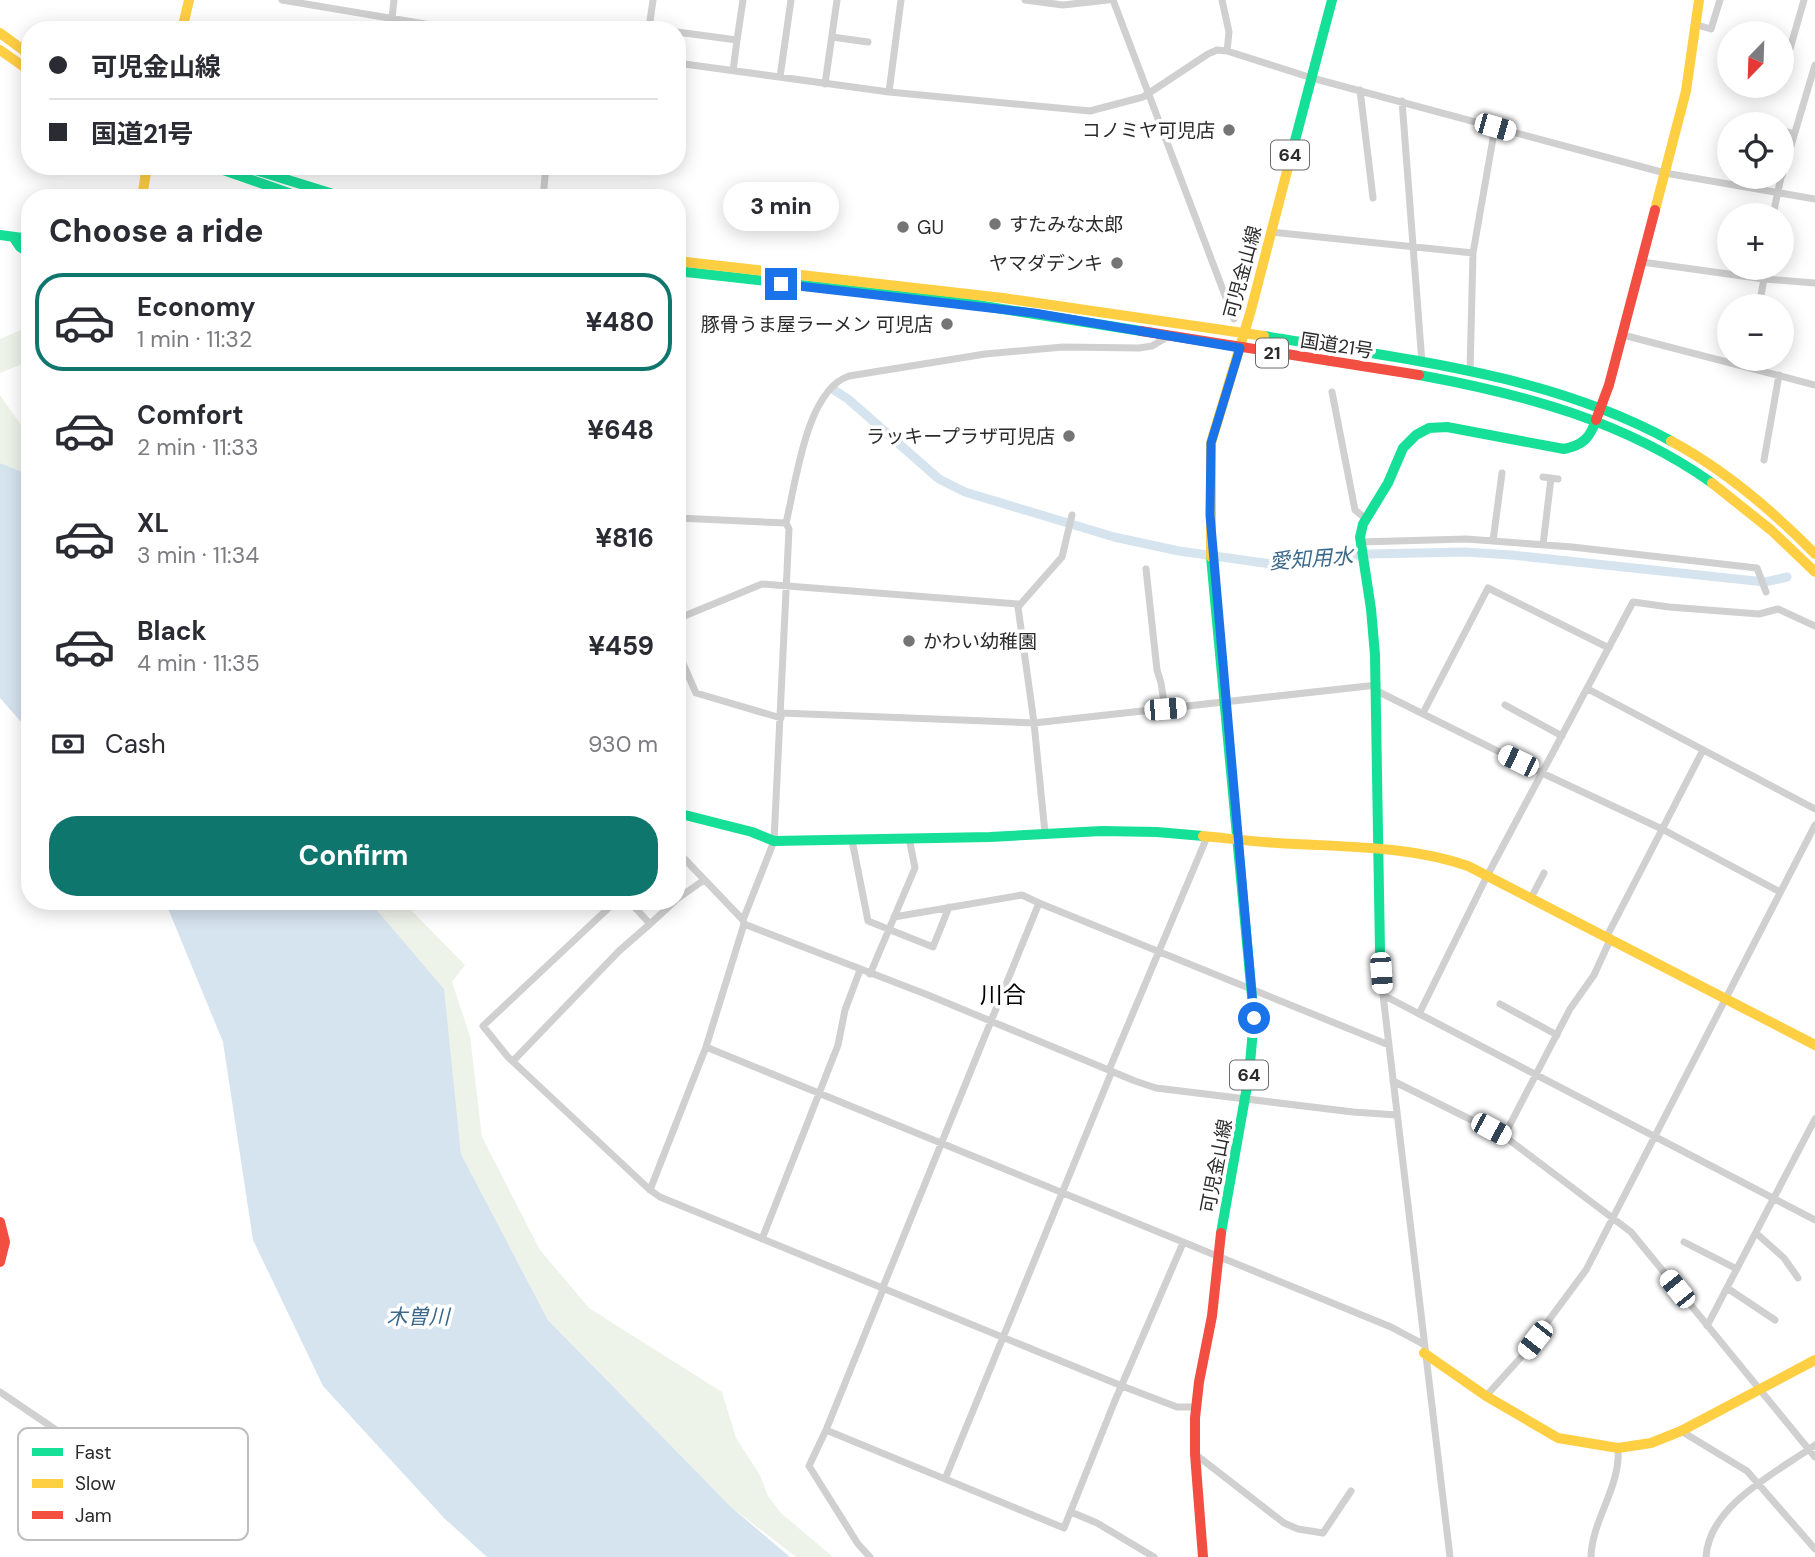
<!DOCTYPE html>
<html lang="en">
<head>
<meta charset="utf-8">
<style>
	body { margin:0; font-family:"DM Sans","Noto Sans JP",sans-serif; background:#f2f2f3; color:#2b2b33; height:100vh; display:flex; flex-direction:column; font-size:26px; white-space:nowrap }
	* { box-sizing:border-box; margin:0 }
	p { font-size:23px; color:#7c7c81 }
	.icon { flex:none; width:38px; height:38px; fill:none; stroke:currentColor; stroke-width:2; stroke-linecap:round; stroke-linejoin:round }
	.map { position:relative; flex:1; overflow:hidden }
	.side { position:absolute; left:21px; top:189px; width:665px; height:721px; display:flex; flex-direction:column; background:#fff; border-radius:28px; box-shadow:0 4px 18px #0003 }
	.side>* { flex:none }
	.hud { position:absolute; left:21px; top:21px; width:665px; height:154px; border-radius:28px; box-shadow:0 4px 18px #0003; display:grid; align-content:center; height:154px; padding:0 28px; background:#fff }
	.needle { width:46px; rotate:203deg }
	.buttons { position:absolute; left:1717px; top:21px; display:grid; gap:14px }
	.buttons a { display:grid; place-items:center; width:77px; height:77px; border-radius:50%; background:#fff; box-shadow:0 4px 18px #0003; font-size:35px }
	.end { position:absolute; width:32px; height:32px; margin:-16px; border:9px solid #1a73e8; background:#fff; box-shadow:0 0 0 4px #fff }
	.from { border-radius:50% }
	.bubble { position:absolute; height:49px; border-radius:24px; background:#fff; box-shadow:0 4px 18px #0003; font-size:23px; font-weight:700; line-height:49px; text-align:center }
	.car { position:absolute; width:21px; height:42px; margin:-21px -10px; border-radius:9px; box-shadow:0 0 5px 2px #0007; background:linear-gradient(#fff 24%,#345 0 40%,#fff 0 76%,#345 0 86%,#fff 0) }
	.hud b { display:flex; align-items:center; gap:24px; height:66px; font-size:26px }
	.hud b+b { border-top:2px solid #e1e1e2 }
	.hud i { width:18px; height:18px; background:#2b2b33 }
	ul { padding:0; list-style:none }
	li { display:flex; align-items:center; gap:21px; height:98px; margin:0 14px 10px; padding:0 14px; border:4px solid transparent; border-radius:28px }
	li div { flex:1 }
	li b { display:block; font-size:26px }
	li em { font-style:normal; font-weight:700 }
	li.selected { border-color:#0f766e }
	li>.icon { width:63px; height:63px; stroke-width:1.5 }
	h2 { padding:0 28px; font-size:32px; line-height:84px }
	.pay { display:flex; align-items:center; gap:18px; height:77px; padding:0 28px; font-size:26px }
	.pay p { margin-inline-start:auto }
	.cta { display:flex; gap:14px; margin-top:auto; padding:14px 28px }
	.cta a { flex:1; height:80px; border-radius:28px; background:#0f766e; color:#fff; font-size:28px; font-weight:700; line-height:80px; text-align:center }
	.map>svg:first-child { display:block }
	.green { fill:#eef3ea }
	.water { fill:#d6e4f0 }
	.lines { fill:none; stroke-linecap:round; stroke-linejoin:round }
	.canal { stroke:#d6e4f0; stroke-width:9 }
	.street { stroke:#d0d0d0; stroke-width:7 }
	.fast { stroke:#16e098; stroke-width:10 }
	.slow { stroke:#ffcf43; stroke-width:10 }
	.jam { stroke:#f24e42; stroke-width:10 }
	.route { stroke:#1a73e8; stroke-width:9 }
	.poi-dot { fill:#757575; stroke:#fff; stroke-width:2.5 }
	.labels { text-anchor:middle; stroke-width:7; stroke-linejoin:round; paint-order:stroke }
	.shield { fill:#fff; stroke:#6b6b6b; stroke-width:2 }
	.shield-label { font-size:18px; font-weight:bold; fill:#2b2b2b }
	.poi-label { font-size:19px; fill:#2b2b2b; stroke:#fff; text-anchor:end }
	.street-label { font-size:19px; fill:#2b2b2b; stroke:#fff }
	.water-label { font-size:21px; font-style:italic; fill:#3b698c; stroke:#fff }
	.quarter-label { font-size:23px; fill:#000; stroke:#fff }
	.key { fill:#fff; stroke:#bfbfbf; stroke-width:2 }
	.key-label { font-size:19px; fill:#2b2b2b }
</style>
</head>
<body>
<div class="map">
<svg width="1815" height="1557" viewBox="0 0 1815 1557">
	<rect width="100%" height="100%" fill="#fff"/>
	<!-- green -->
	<path class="green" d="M30,326v35l-30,12v-34z
		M0,395l30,43v37l-30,-12z
		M369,901h33l63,64 -13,17 18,54 12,101 58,113 49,58 133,84 14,46 24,37 8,21 13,17 52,44h-37l-65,-50 -183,-187 -87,-166 -18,-165z"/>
	<!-- water -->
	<path class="water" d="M0,463l30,12v257l-30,-34z
		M165,901h204l75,88 17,165 87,166 183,187 59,50h-303l-43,-39 -121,-132 -70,-146 -30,-198z"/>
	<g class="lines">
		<!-- canal -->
		<path class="canal" d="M834,390l14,9 91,80 26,13 149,45 65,14 92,13 99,-10 95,-2 46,3 254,27 22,-5"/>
		<!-- street -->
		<path class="street" d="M282,0l179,30
			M653,0l-4,28 12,2
			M1025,0l38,5 45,-5
			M1113,0l121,319
			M1222,0l7,32 -2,19
			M392,18l2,-18
			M1697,25l14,4 9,-29
			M677,32l60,8 -4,31
			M832,37l36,5
			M737,40l6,-40
			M677,63l212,29 201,19 53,-14 65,-43 9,-4 10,1 85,27 353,95 150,26
			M1783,73l21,-73
			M780,77l11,-77
			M825,84l12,-84
			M1360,90l13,108
			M889,92l12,-92
			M1402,101l20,262
			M1749,120l13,4
			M1782,130l12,4
			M1782,176l33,-111
			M543,198l3,-32
			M1773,215l8,-38
			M1271,232l202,21
			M1642,262l122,17 51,4
			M1759,306l7,-38
			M1623,335l192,50
			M1470,372l3,-119 22,-126
			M1332,392l23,118 11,9
			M1764,460l15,-85
			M1543,477l15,2
			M677,518l109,5
			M1493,541l9,-68
			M1360,542l106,-3 106,8 185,21 9,24
			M1543,545l8,-67
			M1146,569l11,101 4,13 4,26
			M677,619l85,-35 256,20v3
			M677,650l19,43 85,25
			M1588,689l227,120
			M1377,691l165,82 120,56 118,63
			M1505,705l57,31
			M781,713l253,10 343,-38
			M1423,713l65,-125 121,60
			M1045,833l-11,-110 -16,-116 44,-50 10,-42
			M852,840l16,81 65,26 16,-40
			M677,851l66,69
			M1531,898l13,-25
			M677,899l27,-19
			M616,901l-133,125 25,31 142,133 10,7 462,189 55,21h19
			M629,901l21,23 25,-23
			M894,917l128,-22 17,8
			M744,924l184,71 207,86 21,7 197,24 44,3
			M1606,938l96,-186
			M1380,951l3,44 67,562
			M870,974l45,-106 -6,-30
			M1383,995l432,225
			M1500,1004l57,31
			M1419,1014l68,-138 146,-274 36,5 90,7 19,-5 37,17
			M706,1047l685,280 32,17
			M513,1061l106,-110 31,-27
			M1109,1070l98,-233
			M1393,1081l111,55 127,96 184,225
			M1504,1136l66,-127 24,-34 16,-35
			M650,1190l56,-143 38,-123 -1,-4 31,-79 15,-312 -3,-6c10,-40 20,-133 63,-147l136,-22 78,-7 76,1 13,-2 17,-10
			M1756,1233l28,25 14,20
			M762,1239l76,-194 7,-35 15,-40
			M1684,1242l53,27
			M883,1287l156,-384 350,142
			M1727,1288l48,32
			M1707,1326l108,-207
			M0,1392l189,128
			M1486,1396l37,-41 63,-85 229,-445
			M826,1430l238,98 50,-125 69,-160
			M1681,1431l66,40 68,78
			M1195,1454l89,69 14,6 25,4 28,-42
			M945,1479l167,-408
			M1071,1512l26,11 57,34
			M870,1557l-12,-13 -49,-78 17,-36 58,-143
			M1591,1557c1,-38 30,-70 27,-109
			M1706,1557c3,-52 70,-84 109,-112"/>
		<!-- fast -->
		<path class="fast" d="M1292,152l40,-152
			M212,166l91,32
			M243,166l103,32
			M0,235l30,4
			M14,238l6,9 10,6
			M677,271l294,33 170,27
			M1264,336c138,23 283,37 407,105
			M1419,375c104,19 206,46 293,108
			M1211,557l43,461 -5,57 -28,158
			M677,813l75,19 22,9 216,-4 112,-6 55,1 46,4
			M1380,951l-5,-296 -4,-46 -11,-72 3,-13 25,-41 15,-35 13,-13 13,-7 18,-1 117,22c19,-4 26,-11 32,-29"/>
		<!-- slow -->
		<path class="slow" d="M182,30l7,-30
			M0,33l30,22
			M0,50l30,21
			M142,198l5,-32
			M1655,210l31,-119 13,-91
			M677,261l326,37 261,38
			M1671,441c54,29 101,69 144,113
			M1712,483l59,47 44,42
			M1211,557v-114l40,-133 41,-158
			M1203,836c31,3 62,7 93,8 58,3 117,3 172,22l347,179
			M1424,1353l62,43 72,42 60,10 33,-5 30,-12 134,-71"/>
		<!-- jam -->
		<path class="jam" d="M1141,331l278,44
			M1596,420l13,-35 46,-175
			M0,1222l5,20 -5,20
			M1203,1557l-8,-103v-36l4,-36 13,-66 9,-83"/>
	</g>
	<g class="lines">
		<!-- route -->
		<path class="route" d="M781,284l253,29 206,35 -29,95 -1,72 44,503"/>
	</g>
	<!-- markers -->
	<g class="poi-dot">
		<circle cx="1229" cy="130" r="7"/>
		<circle cx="995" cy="224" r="7"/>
		<circle cx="903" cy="227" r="7"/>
		<circle cx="1117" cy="263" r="7"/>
		<circle cx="947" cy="324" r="7"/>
		<circle cx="1069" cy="436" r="7"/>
		<circle cx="909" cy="641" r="7"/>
	</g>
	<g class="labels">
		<!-- shield labels -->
		<g class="shield">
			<rect x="1271" y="140.5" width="38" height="29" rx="5"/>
			<rect x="1256" y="338.5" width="32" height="29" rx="5"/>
			<rect x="1230" y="1060.5" width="38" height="29" rx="5"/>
		</g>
		<g class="shield-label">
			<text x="1290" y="161">64</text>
			<text x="1272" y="359">21</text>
			<text x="1249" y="1081">64</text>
		</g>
		<!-- poi labels -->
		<g class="poi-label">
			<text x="1215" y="137">コノミヤ可児店</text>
			<text x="1009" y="231" text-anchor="start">すたみな太郎</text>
			<text x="917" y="234" text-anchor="start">GU</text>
			<text x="1103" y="270">ヤマダデンキ</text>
			<text x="933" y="331">豚骨うま屋ラーメン 可児店</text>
			<text x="1055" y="443">ラッキープラザ可児店</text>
			<text x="923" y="648" text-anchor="start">かわい幼稚園</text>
		</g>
		<!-- street labels -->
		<g class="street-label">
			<text transform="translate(1242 272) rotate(-75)" y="7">可児金山線</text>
			<text transform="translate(1337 345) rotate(9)" y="7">国道21号</text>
			<text transform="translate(1216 1166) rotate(-79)" y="7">可児金山線</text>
		</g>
		<!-- water labels -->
		<g class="water-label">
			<text transform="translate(1311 559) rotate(-4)" y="7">愛知用水</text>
			<text x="418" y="1324">木曽川</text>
		</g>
		<!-- quarter labels -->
		<g class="quarter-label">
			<text x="1003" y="1003">川合</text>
		</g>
	</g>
	<!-- legend -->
	<rect x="18" y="1428" width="230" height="112" rx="10" class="key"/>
	<rect x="32" y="1448" width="31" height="8" fill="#16e098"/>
	<rect x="32" y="1479" width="31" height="9" fill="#ffcf43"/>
	<rect x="32" y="1511" width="31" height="8" fill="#f24e42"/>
	<g class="key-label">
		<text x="75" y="1459">Fast</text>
		<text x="75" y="1490">Slow</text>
		<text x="75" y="1522">Jam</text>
	</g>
</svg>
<div class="buttons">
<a><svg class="needle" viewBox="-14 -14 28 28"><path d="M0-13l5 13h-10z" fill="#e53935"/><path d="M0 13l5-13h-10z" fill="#7c7c81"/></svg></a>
<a><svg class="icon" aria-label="locate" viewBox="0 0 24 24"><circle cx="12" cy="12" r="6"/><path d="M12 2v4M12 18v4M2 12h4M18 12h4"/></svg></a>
<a>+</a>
<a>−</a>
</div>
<i class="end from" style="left:1254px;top:1018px"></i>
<i class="end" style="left:781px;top:284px"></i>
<div class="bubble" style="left:723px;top:182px;width:116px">3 min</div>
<i class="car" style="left:1495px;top:127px;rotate:106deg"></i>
<i class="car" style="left:1165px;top:709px;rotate:85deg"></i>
<i class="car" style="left:1518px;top:761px;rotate:296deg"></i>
<i class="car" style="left:1381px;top:973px;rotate:176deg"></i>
<i class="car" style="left:1491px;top:1129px;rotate:118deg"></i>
<i class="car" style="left:1677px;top:1289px;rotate:321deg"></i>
<i class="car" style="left:1535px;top:1340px;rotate:218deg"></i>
<div class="hud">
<b><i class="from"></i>可児金山線</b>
<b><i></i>国道21号</b>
</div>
<section class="side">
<h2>Choose a ride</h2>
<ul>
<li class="selected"><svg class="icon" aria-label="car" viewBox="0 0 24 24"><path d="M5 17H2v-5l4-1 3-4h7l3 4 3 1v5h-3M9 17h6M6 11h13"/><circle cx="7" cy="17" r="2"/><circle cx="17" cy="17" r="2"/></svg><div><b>Economy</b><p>1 min · 11:32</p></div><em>¥480</em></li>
<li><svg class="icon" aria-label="car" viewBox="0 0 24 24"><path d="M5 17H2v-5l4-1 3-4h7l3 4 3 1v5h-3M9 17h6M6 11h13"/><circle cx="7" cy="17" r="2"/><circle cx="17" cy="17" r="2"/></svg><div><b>Comfort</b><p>2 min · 11:33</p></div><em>¥648</em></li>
<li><svg class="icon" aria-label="car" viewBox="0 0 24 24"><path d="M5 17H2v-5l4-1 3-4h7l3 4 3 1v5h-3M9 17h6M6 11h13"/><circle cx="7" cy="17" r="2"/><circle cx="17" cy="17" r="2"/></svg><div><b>XL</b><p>3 min · 11:34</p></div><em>¥816</em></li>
<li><svg class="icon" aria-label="car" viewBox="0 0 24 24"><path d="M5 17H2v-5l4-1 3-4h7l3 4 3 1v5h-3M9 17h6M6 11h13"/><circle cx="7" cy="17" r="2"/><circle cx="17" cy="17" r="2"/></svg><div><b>Black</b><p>4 min · 11:35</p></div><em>¥459</em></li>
</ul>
<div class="pay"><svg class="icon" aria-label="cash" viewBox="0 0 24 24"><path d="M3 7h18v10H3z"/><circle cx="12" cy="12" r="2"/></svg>Cash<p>930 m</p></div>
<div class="cta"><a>Confirm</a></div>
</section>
</div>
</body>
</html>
